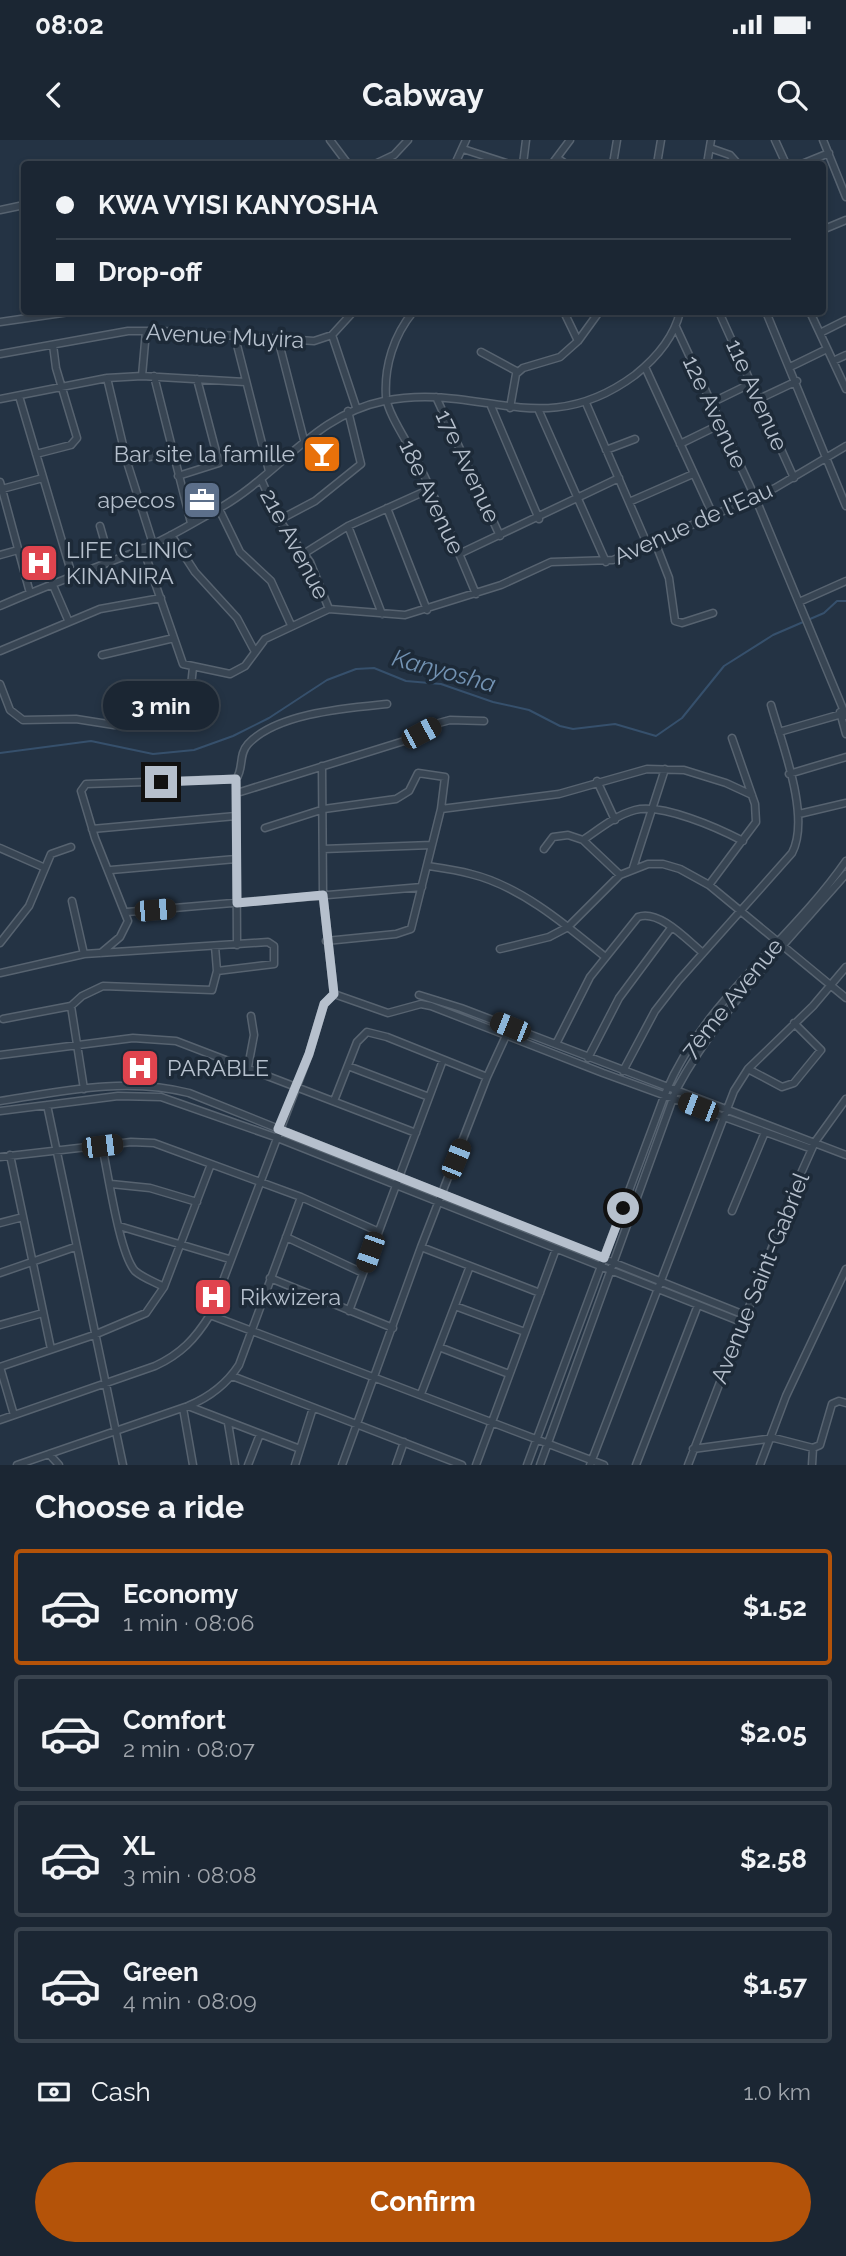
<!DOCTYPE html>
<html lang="en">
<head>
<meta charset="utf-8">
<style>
	body { margin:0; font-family:Raleway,sans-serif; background:#242e3b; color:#f1f3f6; height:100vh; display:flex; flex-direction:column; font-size:26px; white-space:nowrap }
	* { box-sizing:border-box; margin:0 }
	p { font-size:23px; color:#a0a5ac }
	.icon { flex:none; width:38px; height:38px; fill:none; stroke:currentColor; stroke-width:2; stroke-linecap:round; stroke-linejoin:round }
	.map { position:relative; height:1325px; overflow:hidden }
	.side { display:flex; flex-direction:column; background:#1b2633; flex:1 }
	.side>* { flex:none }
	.top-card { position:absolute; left:21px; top:21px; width:805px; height:154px; border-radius:7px; box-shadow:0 4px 10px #0003,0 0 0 2px #39434e; display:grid; align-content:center; height:154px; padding:0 35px; background:#1b2633 }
	.end { position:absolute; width:32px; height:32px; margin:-16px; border:9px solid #b6c0cd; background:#111; box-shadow:0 0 0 4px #111 }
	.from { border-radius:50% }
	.bubble { position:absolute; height:49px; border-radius:24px; background:#1b2633; box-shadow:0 4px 10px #0003,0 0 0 2px #39434e; font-size:23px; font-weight:700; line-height:49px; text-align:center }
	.car { position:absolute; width:21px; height:42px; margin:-21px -10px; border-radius:9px; box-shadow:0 0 5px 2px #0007; background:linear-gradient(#222 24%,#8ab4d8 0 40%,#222 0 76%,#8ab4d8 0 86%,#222 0) }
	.top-card b { display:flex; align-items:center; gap:24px; height:66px; font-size:26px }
	.top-card b+b { border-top:2px solid #39434e }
	.top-card i { width:18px; height:18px; background:#f1f3f6 }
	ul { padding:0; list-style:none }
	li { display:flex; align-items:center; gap:21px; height:116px; margin:0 14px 10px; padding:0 21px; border:4px solid #39434e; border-radius:7px }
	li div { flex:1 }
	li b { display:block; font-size:26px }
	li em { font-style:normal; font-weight:700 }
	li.active { border-color:#b45309 }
	li>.icon { width:63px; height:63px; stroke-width:1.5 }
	h2 { padding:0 35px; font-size:32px; line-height:84px }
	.pay { display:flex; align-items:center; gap:18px; height:77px; padding:0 35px; font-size:26px }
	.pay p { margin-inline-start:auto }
	.primary-button { display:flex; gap:14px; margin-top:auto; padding:14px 35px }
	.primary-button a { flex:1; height:80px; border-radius:42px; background:#b45309; color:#fff; font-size:28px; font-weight:700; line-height:80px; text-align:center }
	.status { display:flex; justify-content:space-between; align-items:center; height:49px; padding:0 35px; background:#1b2633; direction:ltr }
	.status svg { height:19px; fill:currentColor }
	header { display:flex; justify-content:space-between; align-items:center; height:91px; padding:0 35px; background:#1b2633; font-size:32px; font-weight:700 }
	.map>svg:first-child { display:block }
	.medical { fill:#323143 }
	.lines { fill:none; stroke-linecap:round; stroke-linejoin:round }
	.stream { stroke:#36506c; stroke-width:2 }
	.minor-casing { stroke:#576370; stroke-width:9 }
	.minor { stroke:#384553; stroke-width:6 }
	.route { stroke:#b6c0cd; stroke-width:9 }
	.labels { text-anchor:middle; stroke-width:7; stroke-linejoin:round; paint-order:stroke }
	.street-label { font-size:23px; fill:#b6c0cd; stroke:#1d2a38 }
	.poi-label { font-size:23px; fill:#b6c0cd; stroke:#1d2a38; text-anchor:start }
	.water-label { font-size:24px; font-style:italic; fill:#7393b3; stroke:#1d2a38 }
</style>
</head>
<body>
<div class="status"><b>08:02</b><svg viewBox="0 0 49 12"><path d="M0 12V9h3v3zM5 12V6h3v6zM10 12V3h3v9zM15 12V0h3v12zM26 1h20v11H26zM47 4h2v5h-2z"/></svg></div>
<header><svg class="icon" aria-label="back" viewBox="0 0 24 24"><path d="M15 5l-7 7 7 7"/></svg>Cabway<svg class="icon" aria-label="search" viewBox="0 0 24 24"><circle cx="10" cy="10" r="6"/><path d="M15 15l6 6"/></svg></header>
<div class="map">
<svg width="846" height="1325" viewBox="0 0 846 1325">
	<rect width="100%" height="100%" fill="#243344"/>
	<!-- medical -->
	<path class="medical" d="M45,407l6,27 -17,8 -8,-30z"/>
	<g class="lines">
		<!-- stream -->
		<path class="stream" d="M0,613l91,-12 62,13 41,-4 39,-14 36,-18 58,-38 29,-11 18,-1 32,13 35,3 52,18 36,8 31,16 13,3 42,-5 41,12 26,-18 42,-52 49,-31 51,-22 13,-12h9"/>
		<!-- minor casing -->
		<g class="minor-casing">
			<path id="minor" d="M330,0l18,24
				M775,0l11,24
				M823,0l23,57
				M710,8l20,7 8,9
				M463,9l46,15
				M557,18l9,6
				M375,24l19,-9 14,-15
				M455,24l11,-24
				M523,24l3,-24
				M552,24l18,-24
				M613,24l4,-24
				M657,24l4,-24
				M707,24l4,-24
				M802,24l27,-11
				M0,70l24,-5
				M822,90l24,-10
				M413,172c-19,23 -29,54 -27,85 2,18 25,50 33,68 21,42 39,86 57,129
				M564,172l14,29
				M719,172l75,166
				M766,172l80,194
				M810,172l36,77
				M0,182l69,-10
				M676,187l79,170 91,219
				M820,193l26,-13
				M332,195l21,-23
				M235,197l34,134
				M278,199l26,101
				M481,212l37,20
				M0,214l128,-23h35l151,10 18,-6 24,72
				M833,221l13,-6
				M645,227l68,148
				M790,227l37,-18
				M142,236l4,-45
				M154,236l37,147
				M107,238l20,84 26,82
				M19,256l53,179
				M436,257l64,139
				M0,259l107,-21 35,-2 103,6
				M759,259l38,-18
				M586,263l62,143
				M711,263l41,-20
				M491,266l48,113
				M510,268l6,-34 7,-6 37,-11 18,-16 21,-29
				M539,271l67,151
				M680,304l41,-20
				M606,310l29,-11
				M36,314l35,-9 6,-7 -21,-70 -3,-23
				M127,322l44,-10
				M178,336l41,-13 -22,-84
				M261,339l18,41 31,42 19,47
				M0,342l30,111
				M2,349l41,-11
				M629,362l64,-28
				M387,368l40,102
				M219,369l21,43 31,29 20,44
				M279,380l36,-19 46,-37 -13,-53
				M100,386l10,35
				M348,386l34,88
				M171,395l24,37 42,46 17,32
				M655,402l14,36 6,43 7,2 31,-10
				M143,408l40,116 47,10 15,-8 20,-27 64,-30 76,6 96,-30 50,-23 62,-2 162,-72 71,-42
				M305,413l43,-27 82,-37
				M459,414l160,-76
				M0,415l18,-5
				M52,443l16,37
				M799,462l47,-21
				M0,466c47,-21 95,-38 143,-57 26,-11 50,-26 75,-40 60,-33 96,-94 166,-108 95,-20 158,43 251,-26 20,-16 39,-38 45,-63
				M0,511l100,-42 61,-11
				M102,515l72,-17
				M0,544l10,26 13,10 53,-1 38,6
				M190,556l3,-29
				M840,572l6,22
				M779,592l66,-19
				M322,626l1,129 11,99
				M789,634l57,-17
				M236,639c8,-10 2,-24 12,-35 29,-31 99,-36 139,-40
				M597,641l18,39
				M237,653l167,-52 35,-18 11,-3 34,1
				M441,669l118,-15 88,-25 37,1 42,13 26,12
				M799,674l47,-11
				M265,688l59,-19 72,-10 13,-8 9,-18 27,4 -4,32 -30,120 -15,5 -70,7
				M92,689l144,-13
				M583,700l37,35
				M0,708l43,19
				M323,709l109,-4
				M544,709l9,-12 15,-2 15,5c15,-10 33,-25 52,-30 27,-7 83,18 108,31
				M428,726c14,2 29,4 43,8 49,12 94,50 133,82
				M633,728l32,-99
				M111,730l125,-11
				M709,745l47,-63 -1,-18 -23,-66
				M72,761l12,53
				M127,772l295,-25
				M0,803l29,-37 22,-52 20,-7
				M500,809l49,-12 19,-10 52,-52 28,-11h15l17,5 29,16 137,113
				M101,813l19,-16 8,-16 -33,-83 -14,-47 5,-7 150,-5 1,166
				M0,833l84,-19 184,-12 6,4v18l-57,7
				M419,855l42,13 385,147
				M71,866l13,83
				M3,879l68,-13 11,-10 21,-10 109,4 5,-19 -2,-25
				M556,904l34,-67 48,-60c21,-8 49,23 65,36
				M0,915l133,-17 43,3 240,92
				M588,918l31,-60 52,-70
				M348,926l81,31
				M248,927l6,-32 -3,-19
				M748,929l34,18 12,-4 27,-33 -27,-27
				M623,931l32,-60 24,-31 113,-127c19,-36 -10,-109 -21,-148
				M0,961c63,-10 126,-24 189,-8l558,223
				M334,961l23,-59 10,-10 20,5 100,40
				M47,965l76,360
				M0,971l118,-15 43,1 114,40 469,186
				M102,1006c6,26 17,107 33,125 8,7 20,11 29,16
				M10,1015l41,194
				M0,1017l131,-15 23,1 147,54 76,34
				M111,1044l39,4 47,14
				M732,1071l33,-79
				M0,1083l23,-6
				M119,1086l110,33
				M286,1097l77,36
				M421,1107l119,46
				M0,1133l75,-26
				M270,1138l123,50
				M455,1166l70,26
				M349,1171l94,-251
				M210,1175l394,150
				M0,1185l43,-12
				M439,1207l70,27
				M0,1227l94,-32 52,-22 18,-26 47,-123
				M0,1227l14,48
				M232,1236l230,89
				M421,1254l49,-128
				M188,1266l112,43
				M183,1268l10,57
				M0,1280l155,-54c26,-12 40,-27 55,-51l99,-261 15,-50 10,-10 54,19 33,-9 10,2 172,67 209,76
				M228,1283l7,42
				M813,1308l7,-3 12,-41 7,-3 7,2
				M693,1309l81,-11 39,10
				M49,1314l10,11
				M17,1325l171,-59c22,-9 38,-21 51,-41l62,-168
				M248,1325l12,-31
				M295,1325l18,-57
				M342,1325l79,-218 66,-170 23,-50
				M396,1325l8,-23
				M476,1325l80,-216
				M527,1325l138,-371c38,-93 125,-152 181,-233
				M540,1325l136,-375c43,-80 111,-148 170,-216
				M590,1325l144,-374 14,-22 65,-63 33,-39
				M636,1325l62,-160
				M688,1325l110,-285 17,-38 31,-43
				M760,1325l26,-69 60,-127
				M812,1325l1,-17"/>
		</g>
		<!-- minor -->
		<use href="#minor" class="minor"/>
	</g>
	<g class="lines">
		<!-- route -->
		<path class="route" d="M161,642l75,-3 1,124 86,-8 11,99 -10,10 -15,50 -31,75 326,129 19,-50"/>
	</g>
	<!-- icons -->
	<defs>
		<g id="bar-square" transform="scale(2.0125)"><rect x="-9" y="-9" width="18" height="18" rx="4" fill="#e8710a" stroke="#1d2a38"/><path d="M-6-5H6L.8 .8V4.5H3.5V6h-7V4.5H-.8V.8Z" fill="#fff"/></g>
		<g id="office-square" transform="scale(2.0125)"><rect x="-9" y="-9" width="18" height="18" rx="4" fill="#5c6f8a" stroke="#1d2a38"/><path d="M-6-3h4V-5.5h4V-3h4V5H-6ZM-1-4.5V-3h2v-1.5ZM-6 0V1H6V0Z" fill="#fff"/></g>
		<g id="hospital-square" transform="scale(2.0125)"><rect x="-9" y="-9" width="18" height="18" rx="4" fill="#e0444e" stroke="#1d2a38"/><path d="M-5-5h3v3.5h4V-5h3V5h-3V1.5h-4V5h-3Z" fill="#fff"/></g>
	</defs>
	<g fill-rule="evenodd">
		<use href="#bar-square" x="322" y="314"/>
		<use href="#office-square" x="202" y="360"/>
		<use href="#hospital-square" x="39" y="423"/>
		<use href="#hospital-square" x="140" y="928"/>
		<use href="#hospital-square" x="213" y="1157"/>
	</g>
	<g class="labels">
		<!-- street labels -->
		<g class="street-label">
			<text transform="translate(225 196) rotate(3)" y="8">Avenue Muyira</text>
			<text transform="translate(757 255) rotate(66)" y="8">11e Avenue</text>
			<text transform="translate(715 272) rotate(65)" y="8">12e Avenue</text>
			<text transform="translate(468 326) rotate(65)" y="8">17e Avenue</text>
			<text transform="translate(432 357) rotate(65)" y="8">18e Avenue</text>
			<text transform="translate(693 383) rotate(-24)" y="8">Avenue de l'Eau</text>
			<text transform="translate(295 404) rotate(62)" y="8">21e Avenue</text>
			<text transform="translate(732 858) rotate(-51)" y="8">7ème Avenue</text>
			<text transform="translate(760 1138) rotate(-68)" y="8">Avenue Saint-Gabriel</text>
		</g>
		<!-- poi labels -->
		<g class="poi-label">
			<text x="295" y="322" text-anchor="end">Bar site la famille</text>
			<text x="175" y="368" text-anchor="end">apecos</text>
			<text x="66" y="418">LIFE CLINIC<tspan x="66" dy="26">KINANIRA</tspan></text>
			<text x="167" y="936">PARABLE</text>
			<text x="240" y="1165">Rikwizera</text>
		</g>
		<!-- water labels -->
		<g class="water-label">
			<text transform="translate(444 531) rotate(15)" y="8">Kanyosha</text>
		</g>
	</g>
</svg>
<i class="end from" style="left:623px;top:1068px"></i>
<i class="end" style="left:161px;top:642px"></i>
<div class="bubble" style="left:103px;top:541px;width:116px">3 min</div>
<i class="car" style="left:421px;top:593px;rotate:62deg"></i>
<i class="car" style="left:155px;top:770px;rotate:85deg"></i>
<i class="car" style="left:510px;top:887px;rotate:292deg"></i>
<i class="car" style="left:698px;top:967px;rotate:291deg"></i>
<i class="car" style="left:102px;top:1006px;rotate:83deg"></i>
<i class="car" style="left:456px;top:1019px;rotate:22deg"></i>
<i class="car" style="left:370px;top:1112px;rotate:199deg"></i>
<div class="top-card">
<b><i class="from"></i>KWA VYISI KANYOSHA</b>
<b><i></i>Drop-off</b>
</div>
</div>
<section class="side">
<h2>Choose a ride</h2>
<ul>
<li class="active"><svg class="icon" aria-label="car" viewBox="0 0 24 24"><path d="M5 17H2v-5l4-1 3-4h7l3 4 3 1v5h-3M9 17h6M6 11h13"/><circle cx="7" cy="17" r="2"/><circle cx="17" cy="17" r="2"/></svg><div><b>Economy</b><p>1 min · 08:06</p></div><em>$1.52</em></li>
<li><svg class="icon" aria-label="car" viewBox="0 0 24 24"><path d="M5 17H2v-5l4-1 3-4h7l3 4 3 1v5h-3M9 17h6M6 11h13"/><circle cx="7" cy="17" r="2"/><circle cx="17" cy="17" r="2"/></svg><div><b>Comfort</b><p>2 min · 08:07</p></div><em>$2.05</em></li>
<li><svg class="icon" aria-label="car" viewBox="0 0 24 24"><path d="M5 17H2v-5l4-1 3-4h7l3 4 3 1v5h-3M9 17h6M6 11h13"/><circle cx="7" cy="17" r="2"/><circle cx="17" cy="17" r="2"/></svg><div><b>XL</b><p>3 min · 08:08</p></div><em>$2.58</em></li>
<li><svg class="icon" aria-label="car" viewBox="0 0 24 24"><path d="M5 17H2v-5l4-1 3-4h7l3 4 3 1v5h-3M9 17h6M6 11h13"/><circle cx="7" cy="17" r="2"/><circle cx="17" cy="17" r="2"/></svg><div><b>Green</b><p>4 min · 08:09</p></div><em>$1.57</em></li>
</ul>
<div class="pay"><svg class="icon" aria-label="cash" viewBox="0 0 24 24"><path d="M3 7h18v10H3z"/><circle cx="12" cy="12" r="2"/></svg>Cash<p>1.0 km</p></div>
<div class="primary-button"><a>Confirm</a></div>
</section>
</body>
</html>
